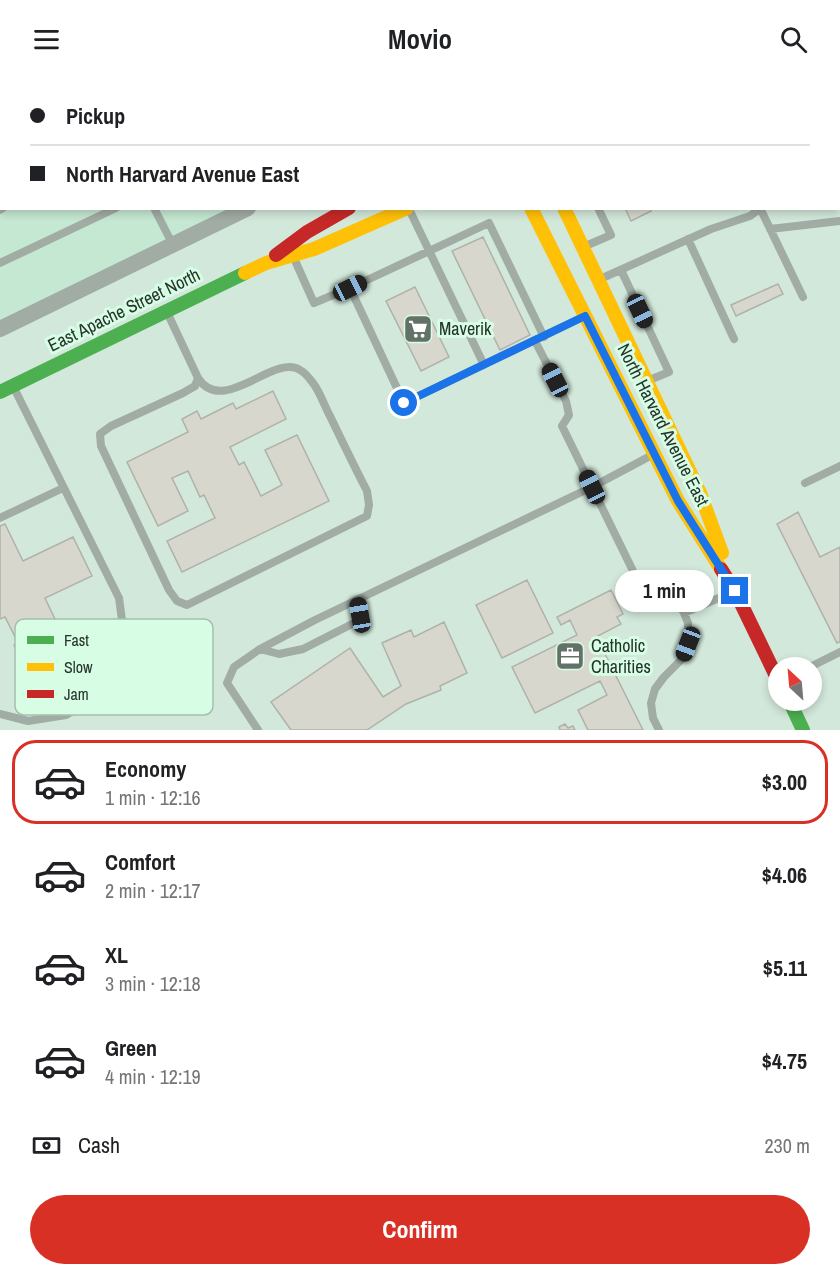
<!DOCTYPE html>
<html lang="en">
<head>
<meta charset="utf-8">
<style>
	body { margin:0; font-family:"Archivo Narrow",sans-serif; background:#f6f6f6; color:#202124; height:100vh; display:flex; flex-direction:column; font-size:22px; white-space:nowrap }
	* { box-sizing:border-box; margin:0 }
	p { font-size:20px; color:#757577 }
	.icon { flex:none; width:33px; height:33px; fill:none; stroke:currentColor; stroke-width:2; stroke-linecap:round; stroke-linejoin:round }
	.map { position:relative; height:652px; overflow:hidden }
	.panel { display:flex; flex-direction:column; background:#fff; flex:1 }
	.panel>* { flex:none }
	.hud { position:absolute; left:0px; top:0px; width:840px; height:132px; box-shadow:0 3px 9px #0003; display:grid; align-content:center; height:132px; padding:0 30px; background:#fff }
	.needle { width:39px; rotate:334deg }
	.tools { position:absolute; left:768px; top:579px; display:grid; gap:12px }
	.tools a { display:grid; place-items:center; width:54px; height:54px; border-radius:50%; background:#fff; box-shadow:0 3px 9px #0003; font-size:30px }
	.end { position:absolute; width:27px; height:27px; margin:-14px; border:8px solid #1a73e8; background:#fff; box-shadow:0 0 0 3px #fff }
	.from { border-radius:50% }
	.bubble { position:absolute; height:42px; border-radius:21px; background:#fff; box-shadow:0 3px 9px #0003; font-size:20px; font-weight:800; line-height:42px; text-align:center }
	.car { position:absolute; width:18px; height:36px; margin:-18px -9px; border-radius:8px; box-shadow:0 0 4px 2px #0007; background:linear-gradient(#222 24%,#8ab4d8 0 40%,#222 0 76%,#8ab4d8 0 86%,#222 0) }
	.hud b { display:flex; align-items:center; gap:21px; height:57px; font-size:22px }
	.hud b+b { border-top:2px solid #e0e0e0 }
	.hud i { width:15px; height:15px; background:#202124 }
	ul { padding:10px 0 0; list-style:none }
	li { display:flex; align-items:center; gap:18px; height:84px; margin:0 12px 9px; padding:0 18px; border:3px solid transparent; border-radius:24px }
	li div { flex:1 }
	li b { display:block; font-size:22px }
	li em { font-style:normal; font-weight:800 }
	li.current { border-color:#d93025 }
	li>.icon { width:54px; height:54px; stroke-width:1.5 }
	.pay { display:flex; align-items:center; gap:15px; height:66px; padding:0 30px; font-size:22px }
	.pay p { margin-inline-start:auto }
	.cta { display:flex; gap:12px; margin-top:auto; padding:12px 30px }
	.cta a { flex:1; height:69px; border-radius:36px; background:#d93025; color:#fff; font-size:24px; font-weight:800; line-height:69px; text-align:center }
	header { display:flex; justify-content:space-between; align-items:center; height:78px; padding:0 30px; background:#fff; font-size:27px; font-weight:800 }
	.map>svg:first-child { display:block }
	.built { fill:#c5e8d2 }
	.building { fill:#d8d7cd; stroke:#afb2a9; stroke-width:1.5 }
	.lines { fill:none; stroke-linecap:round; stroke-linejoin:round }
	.lane { stroke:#a1aca4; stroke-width:8 }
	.street { stroke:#a1aca4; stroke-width:16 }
	.fast { stroke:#4caf50; stroke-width:14 }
	.slow { stroke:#ffc107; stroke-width:14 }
	.jam { stroke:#c62828; stroke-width:14 }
	.route { stroke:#1a73e8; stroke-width:8 }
	.labels { text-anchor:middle; stroke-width:6; stroke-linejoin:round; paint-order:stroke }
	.street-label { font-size:18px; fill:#25332b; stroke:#d7fde5 }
	.poi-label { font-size:18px; fill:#25332b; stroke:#d7fde5; text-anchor:start }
	.key { fill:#d7fde5; stroke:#a2c0ad; stroke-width:1.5 }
	.key-label { font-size:16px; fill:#25332b }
</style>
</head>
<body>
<header><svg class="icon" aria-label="menu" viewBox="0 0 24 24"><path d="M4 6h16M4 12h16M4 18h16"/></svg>Movio<svg class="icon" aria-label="search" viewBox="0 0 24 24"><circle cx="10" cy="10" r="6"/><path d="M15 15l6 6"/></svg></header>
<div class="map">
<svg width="840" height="652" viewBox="0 0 840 652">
	<rect width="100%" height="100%" fill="#d2e8da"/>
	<!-- built -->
	<path class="built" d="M0,0h418l1,1 -417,1v128l228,1 -230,113z"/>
	<!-- building -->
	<path class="building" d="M0,0h201l-3,2h-196v66h-2z
		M625,130h25l1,3 -20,10z
		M483,159l47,98 -30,15 -48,-99z
		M778,206l5,10 -47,22 -5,-11z
		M415,209l34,70 -28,14 -35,-70z
		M273,313l13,28 -56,28 9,18 5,-3 17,34 21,-11 -17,-35 32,-15 32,66 -147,71 -15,-31 48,-23 -11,-23 -4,2 -12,-26 -16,7 16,33 -30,15 -31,-64 61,-30 -6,-13 15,-8 4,8 32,-16 3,6z
		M798,434l22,45 20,-10v95l-3,1 -60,-119z
		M5,446l18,37 50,-24 19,39 -47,22 37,78 -44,21 -24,-52 4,-2 -13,-26 -5,2v-93z
		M527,502l26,53 -51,25 -26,-53z
		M611,512l12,24 -6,3 4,7 -31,16 2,6 7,-4 44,88h-55l-10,-20 29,-15 -7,-14 -65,32 -23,-46 65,-32 -7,-15 -9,5 -4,-8z
		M444,544l23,51 -27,13 1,4 -35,14 -39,26h-76l-20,-28 79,-54 33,49 18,-11 -19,-43 29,-13 3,7z
		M565,646l3,4 5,-2 2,4h-15l-1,-3z"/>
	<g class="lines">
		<!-- lane -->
		<path class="lane" d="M298,0l1,2
			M722,2l3,-2
			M838,56l2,-1
			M0,87l2,-1
			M154,130l19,37
			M409,131l75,156
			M0,132l3,-2
			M761,132l42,87
			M770,151l70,-8
			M688,161l46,100
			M583,169l28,-12 -13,-27
			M293,178l21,47 36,-15 54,115 181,-87
			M0,185l116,-55
			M621,192l48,102 -22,9
			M598,202l113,-51 39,-13 11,-8
			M350,210l139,-65 55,114
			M167,234l31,66c25,39 76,-25 102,-8 4,2 10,9 13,13 7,9 11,22 17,33 12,25 24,50 37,75l2,14 -2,11 -180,89 -10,-4 -8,-11 -68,-144 -1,-12 11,-8 72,-33 12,-7 3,-8
			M535,263l31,60 3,14 -7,11 73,149 26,12 17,16 6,10 4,10v21l-6,15 -18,18 -9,12 -4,14 2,15 6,12
			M805,405l35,-17
			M0,440l63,-30
			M684,535l51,-22
			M260,571l19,5 24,-5 53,-27 4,-7 -3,-15
			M808,590l32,-16
			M0,636l28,7 38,-6 36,-22 24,-43 -7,-52 -106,-212
			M258,652l-31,-47 7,-16 26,-18 55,-29 277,-133 62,-33"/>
		<!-- street -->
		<path class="street" d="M429,0v2
			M0,251l248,-121"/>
		<!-- fast -->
		<path class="fast" d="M613,2l3,-2
			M0,314l245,-119
			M789,622l14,30"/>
		<!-- slow -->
		<path class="slow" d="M531,130l147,293 43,68
			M564,130l136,285 22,60
			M245,195l21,-10 48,-14 93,-41"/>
		<!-- jam -->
		<path class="jam" d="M467,0l1,2
			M500,0l1,2
			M670,2l3,-2
			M276,177l31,-23 42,-24
			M721,491l14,22 43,89"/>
	</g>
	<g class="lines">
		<!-- route -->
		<path class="route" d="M404,325l181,-87 93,185 57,90"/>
	</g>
	<!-- icons -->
	<defs>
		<g id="supermarket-square" transform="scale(1.5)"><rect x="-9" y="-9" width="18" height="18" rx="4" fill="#627268" stroke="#d7fde5"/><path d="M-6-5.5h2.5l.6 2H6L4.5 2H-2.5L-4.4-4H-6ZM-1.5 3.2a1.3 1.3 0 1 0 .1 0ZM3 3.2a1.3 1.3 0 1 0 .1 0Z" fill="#fff"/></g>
		<g id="office-square" transform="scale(1.5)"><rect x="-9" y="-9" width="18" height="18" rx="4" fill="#627268" stroke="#d7fde5"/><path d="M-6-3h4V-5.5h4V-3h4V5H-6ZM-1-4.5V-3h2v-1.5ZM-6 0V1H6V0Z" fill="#fff"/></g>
	</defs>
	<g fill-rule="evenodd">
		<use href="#supermarket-square" x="418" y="251"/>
		<use href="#office-square" x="570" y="578"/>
	</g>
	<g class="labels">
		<!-- street labels -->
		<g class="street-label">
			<text transform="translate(124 232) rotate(-26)" y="6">East Apache Street North</text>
			<text transform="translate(663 347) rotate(63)" y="6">North Harvard Avenue East</text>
		</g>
		<!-- poi labels -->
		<g class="poi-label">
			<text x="439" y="257">Maverik</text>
			<text x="591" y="574">Catholic<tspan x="591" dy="21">Charities</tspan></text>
		</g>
	</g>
	<!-- legend -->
	<rect x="15" y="541" width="198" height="96" rx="9" class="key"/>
	<rect x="27" y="558" width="27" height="8" fill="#4caf50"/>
	<rect x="27" y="585" width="27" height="8" fill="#ffc107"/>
	<rect x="27" y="612" width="27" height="8" fill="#c62828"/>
	<g class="key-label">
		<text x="64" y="568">Fast</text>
		<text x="64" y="595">Slow</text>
		<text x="64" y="622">Jam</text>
	</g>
</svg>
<div class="tools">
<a><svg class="needle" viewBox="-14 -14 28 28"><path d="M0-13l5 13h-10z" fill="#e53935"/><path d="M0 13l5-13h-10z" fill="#757577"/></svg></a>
</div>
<i class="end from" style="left:404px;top:325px"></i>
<i class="end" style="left:735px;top:513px"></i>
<div class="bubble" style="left:615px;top:492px;width:99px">1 min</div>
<i class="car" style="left:350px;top:210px;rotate:64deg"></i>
<i class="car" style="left:640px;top:233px;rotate:155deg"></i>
<i class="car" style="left:555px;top:302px;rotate:333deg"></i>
<i class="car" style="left:592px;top:409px;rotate:334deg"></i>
<i class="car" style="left:360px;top:537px;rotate:350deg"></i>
<i class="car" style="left:688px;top:566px;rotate:201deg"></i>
<div class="hud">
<b><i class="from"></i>Pickup</b>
<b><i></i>North Harvard Avenue East</b>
</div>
</div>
<section class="panel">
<ul>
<li class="current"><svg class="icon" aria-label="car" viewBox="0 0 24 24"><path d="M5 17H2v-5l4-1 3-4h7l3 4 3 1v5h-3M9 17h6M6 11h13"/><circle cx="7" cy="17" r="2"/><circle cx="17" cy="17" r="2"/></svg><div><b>Economy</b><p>1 min · 12:16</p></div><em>$3.00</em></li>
<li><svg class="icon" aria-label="car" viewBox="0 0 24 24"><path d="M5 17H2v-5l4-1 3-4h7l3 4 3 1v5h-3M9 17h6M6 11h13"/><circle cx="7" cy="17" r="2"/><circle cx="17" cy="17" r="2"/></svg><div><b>Comfort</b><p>2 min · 12:17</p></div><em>$4.06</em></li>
<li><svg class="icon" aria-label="car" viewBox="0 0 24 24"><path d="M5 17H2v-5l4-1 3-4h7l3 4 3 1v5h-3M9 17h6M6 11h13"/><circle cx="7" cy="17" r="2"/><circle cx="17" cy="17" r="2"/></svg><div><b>XL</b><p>3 min · 12:18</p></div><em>$5.11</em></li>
<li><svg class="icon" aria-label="car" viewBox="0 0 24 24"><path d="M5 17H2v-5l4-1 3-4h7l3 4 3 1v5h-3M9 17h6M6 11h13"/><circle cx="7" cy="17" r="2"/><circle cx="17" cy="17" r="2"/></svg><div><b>Green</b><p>4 min · 12:19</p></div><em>$4.75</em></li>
</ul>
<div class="pay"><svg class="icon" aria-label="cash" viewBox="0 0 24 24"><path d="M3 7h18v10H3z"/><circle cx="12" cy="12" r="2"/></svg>Cash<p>230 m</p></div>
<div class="cta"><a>Confirm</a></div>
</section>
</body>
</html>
